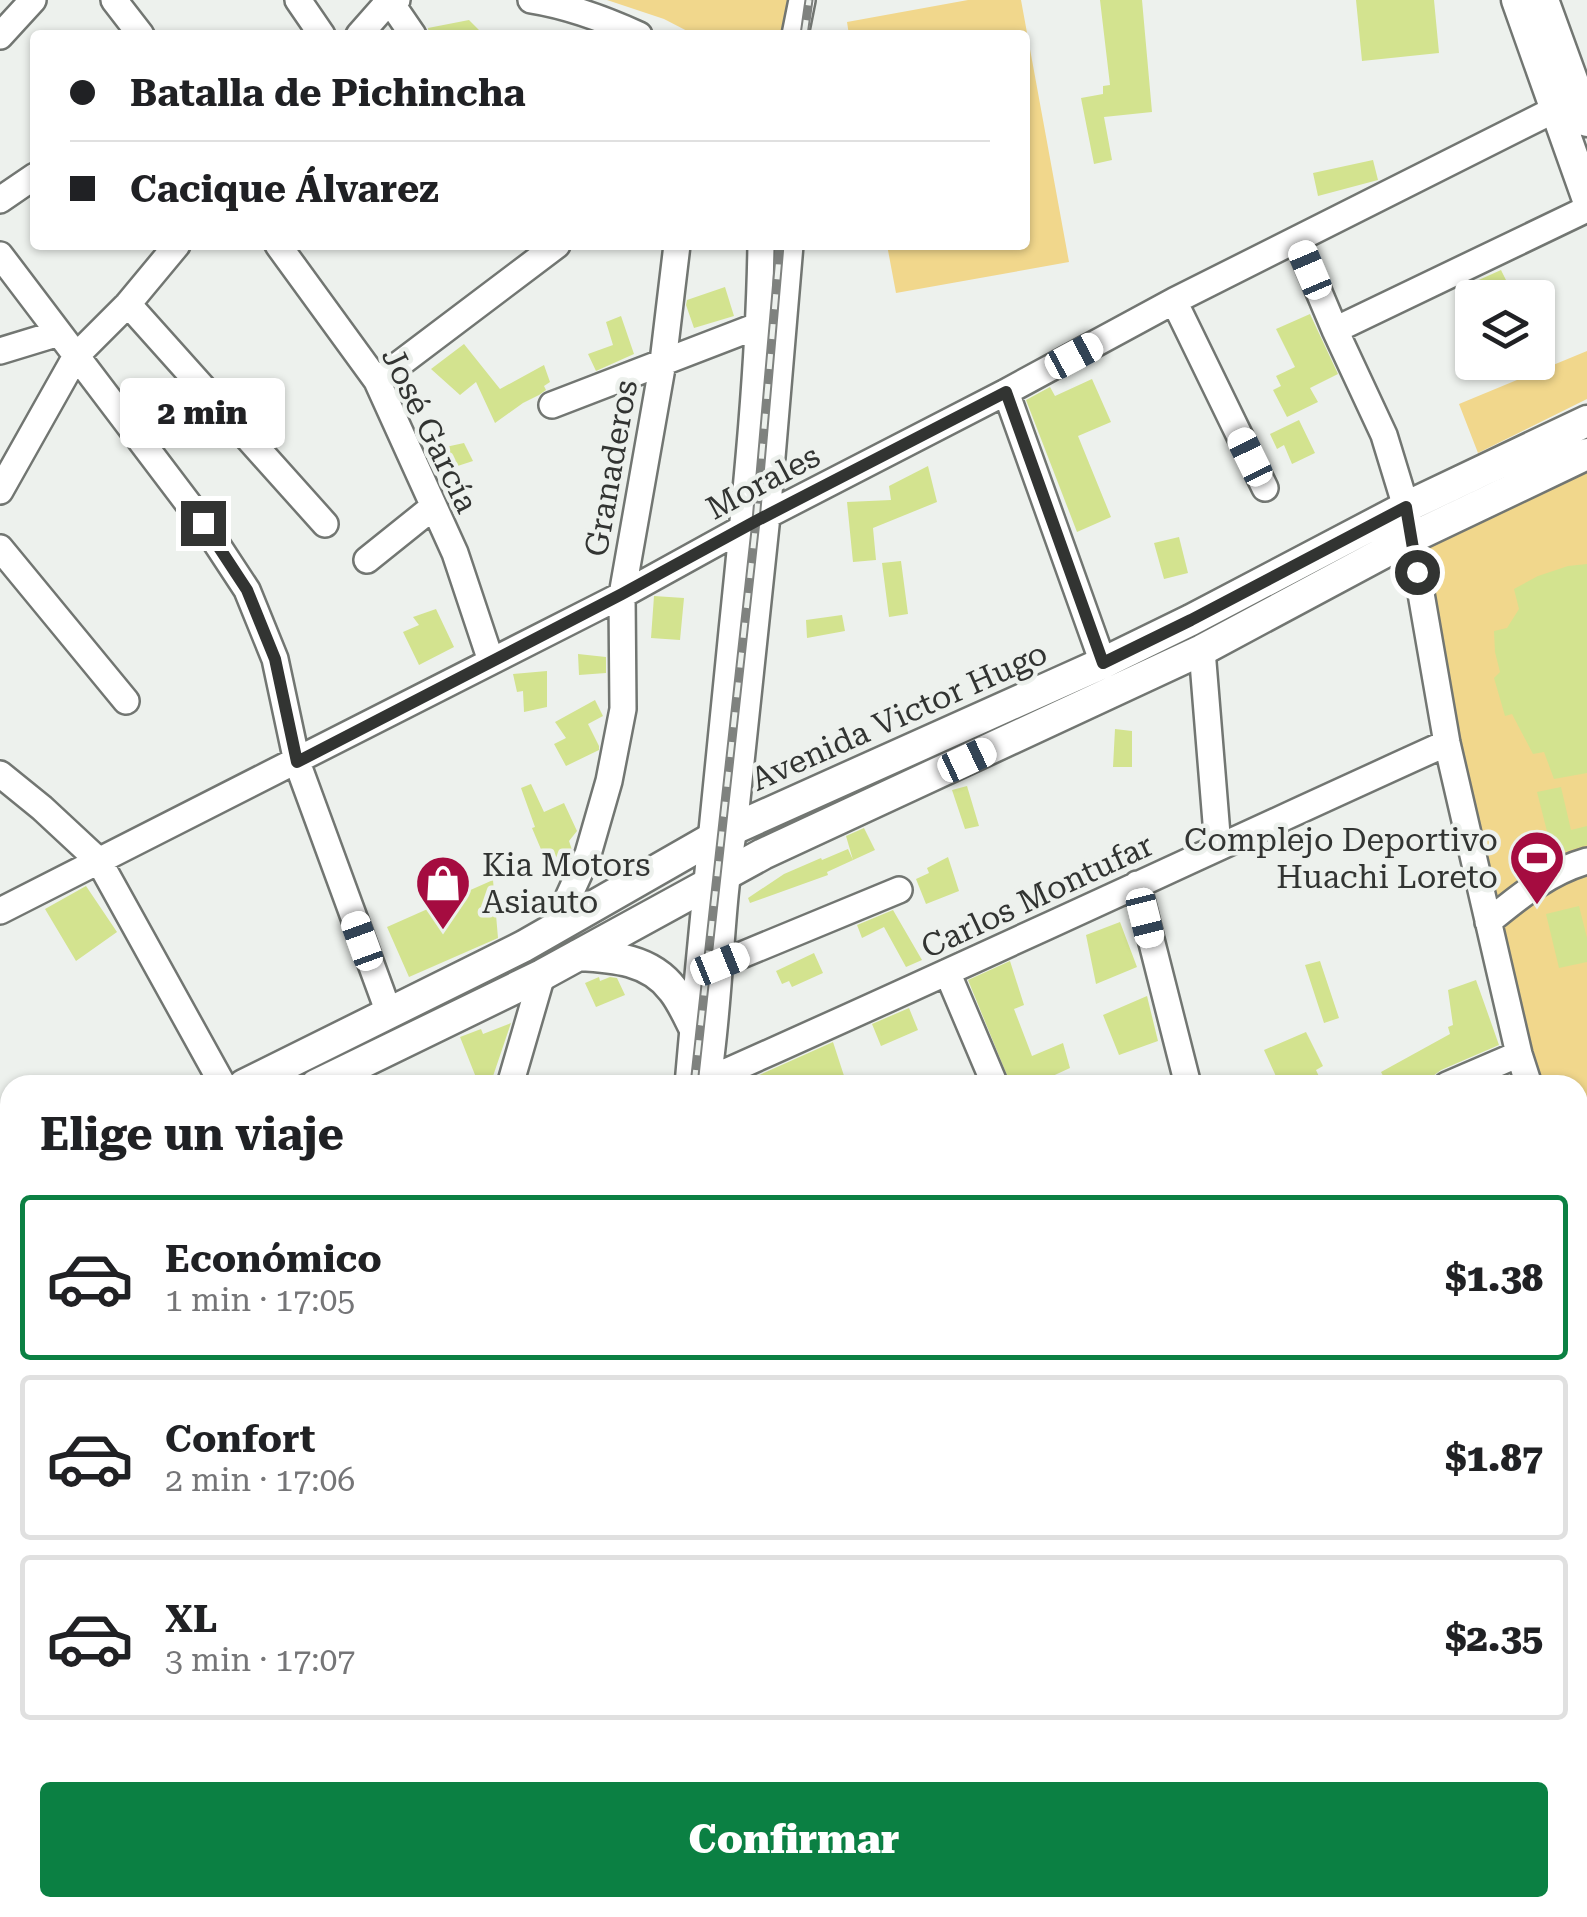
<!DOCTYPE html>
<html lang="es">
<head>
<meta charset="utf-8">
<style>
	body { margin:0; font-family:"Roboto Serif",serif; background:#f6f6f6; color:#202124; height:100vh; display:flex; flex-direction:column; font-size:38px; white-space:nowrap }
	* { box-sizing:border-box; margin:0 }
	p { font-size:32px; color:#757577 }
	.icon { flex:none; width:55px; height:55px; fill:none; stroke:currentColor; stroke-width:2; stroke-linecap:round; stroke-linejoin:round }
	.map { position:relative; flex:1; overflow:hidden }
	.drawer { position:absolute; left:0px; top:1075px; width:1588px; height:842px; display:flex; flex-direction:column; background:#fff; border-radius:30px 30px 0 0; box-shadow:0 2px 8px #0004 }
	.drawer>* { flex:none }
	.top-card { position:absolute; left:30px; top:30px; width:1000px; height:220px; border-radius:10px; box-shadow:0 2px 8px #0004; display:grid; align-content:center; height:220px; padding:0 40px; background:#fff }
	.fabs { position:absolute; left:1455px; top:280px; display:grid; gap:20px }
	.fabs a { display:grid; place-items:center; width:100px; height:100px; border-radius:10px; background:#fff; box-shadow:0 2px 8px #0004; font-size:50px }
	.end { position:absolute; width:45px; height:45px; margin:-22px; border:12px solid #323432; background:#fff; box-shadow:0 0 0 5px #fff }
	.from { border-radius:50% }
	.bubble { position:absolute; height:70px; border-radius:10px; background:#fff; box-shadow:0 2px 8px #0004; font-size:32px; font-weight:800; line-height:70px; text-align:center }
	.car { position:absolute; width:30px; height:60px; margin:-30px -15px; border-radius:12px; box-shadow:0 0 8px 2px #0007; background:linear-gradient(#fff 24%,#345 0 40%,#fff 0 76%,#345 0 86%,#fff 0) }
	.top-card b { display:flex; align-items:center; gap:35px; height:95px; font-size:38px }
	.top-card b+b { border-top:2px solid #e0e0e0 }
	.top-card i { width:25px; height:25px; background:#202124 }
	ul { padding:0; list-style:none }
	li { display:flex; align-items:center; gap:30px; height:165px; margin:0 20px 15px; padding:0 20px; border:5px solid #e0e0e0; border-radius:10px }
	li div { flex:1 }
	li b { display:block; font-size:38px }
	li em { font-style:normal; font-weight:800 }
	li.selected { border-color:#0b8043 }
	li>.icon { width:90px; height:90px; stroke-width:1.5 }
	h2 { padding:0 40px; font-size:45px; line-height:120px }
	.cta { display:flex; gap:20px; margin-top:auto; padding:20px 40px }
	.cta a { flex:1; height:115px; border-radius:10px; background:#0b8043; color:#fff; font-size:40px; font-weight:800; line-height:115px; text-align:center }
	.map>svg:first-child { display:block }
	.green { fill:#f1d78c }
	.building { fill:#d3e38f }
	.lines { fill:none; stroke-linecap:round; stroke-linejoin:round }
	.minor-casing { stroke:#727672; stroke-width:30 }
	.major-casing { stroke:#727672; stroke-width:35 }
	.minor { stroke:#fff; stroke-width:25 }
	.major { stroke:#fff; stroke-width:30 }
	.rail-casing { stroke:#7f827f; stroke-width:9 }
	.rail { stroke:#edf1ed; stroke-width:5; stroke-dasharray:15; stroke-linecap:butt }
	.route { stroke:#323432; stroke-width:12 }
	.labels { text-anchor:middle; stroke-width:9; stroke-linejoin:round; paint-order:stroke }
	.street-label { font-size:32px; fill:#323432; stroke:#edf1ed }
	.poi-label { font-size:32px; fill:#323432; stroke:#edf1ed; text-anchor:end }
</style>
</head>
<body>
<div class="map">
<svg width="1587" height="1917" viewBox="0 0 1587 1917">
	<rect width="100%" height="100%" fill="#edf1ed"/>
	<!-- green -->
	<path class="green" d="M607,0h180l-4,35h-88l-31,-16z
		M968,0h53l48,262 -173,31 -9,-48h138v-210h-176l-2,-13z
		M1587,351v48l-109,54 -19,-49z
		M1587,454v858l-9,-37v-190h-49l-118,-547z"/>
	<!-- building -->
	<path class="building" d="M1100,0h42l10,112 -48,5 8,43 -18,4 -13,-66 22,-4v-8l7,-1z
		M1356,0h78l5,53 -77,8z
		M469,20l15,15h-55l-1,-7z
		M1373,160l5,20 -60,16 -5,-23z
		M1501,270l7,14 -29,14 -7,-15z
		M725,287l9,29 -40,12 -8,-23 1,-5z
		M1310,314l28,60 -28,14 8,14 -31,15 -14,-27 8,-4 -5,-10 19,-9 -19,-38z
		M621,316l13,38 -38,17 -8,-17 25,-9 -7,-23z
		M464,344l36,45 44,-24 6,17 -6,4 2,4 -7,5 -16,8 -28,20 -19,-41 -16,13 -29,-26z
		M1092,379l19,43 -33,14 33,81 -34,15 -51,-132 24,-13 5,9z
		M1299,420l16,33 -23,11 -8,-19 -7,4 -7,-15z
		M464,443l9,18 -37,12 -7,-17 12,-3v-5z
		M928,466l9,36 -64,26 3,32 -23,2 -6,-60 44,-2 -2,-14z
		M1179,537l9,36 -24,6 -10,-36z
		M901,561l7,53 -19,3 -7,-54z
		M1587,564v209l-33,6 -10,-27 -11,2 -21,-40 -7,2 -11,-38 6,-6 -5,-20 -1,-21 13,-3 12,-19 -5,-20 24,-13 30,-10z
		M654,596l30,2 -4,42 -29,-2z
		M436,609l18,38 -35,18 -16,-33 16,-7 -6,-8z
		M842,615l3,16 -38,7 -1,-18z
		M578,654l28,3v16l-27,2z
		M547,671v36l-23,5 -1,-21 -6,1 -4,-18z
		M595,700l8,16 -15,8 11,22v4l-33,16 -12,-22 12,-6 -11,-16z
		M1115,729l17,2v36h-19z
		M531,784l13,28 20,-9 13,28 -8,10 3,9 -6,13 -15,10 -19,-45 3,-1 -14,-39z
		M967,786l12,40 -14,3 -13,-39z
		M1561,787l10,43 16,-4v19l-34,10 -16,-63z
		M864,828l11,22 -48,22 1,3 -78,28 -2,-5 36,-24 37,-16 1,2 26,-11 5,11 -7,-24z
		M948,857l11,34 -33,13 -10,-25 13,-6 -2,-5z
		M493,880l5,58 -89,39 -22,-50z
		M86,886l31,46 -41,29 -31,-52z
		M1579,906l8,32v24l-28,6 -13,-54z
		M893,910l29,50 -16,7 -22,-40 -22,11 -5,-13z
		M1120,922l17,45 -41,17 -10,-49z
		M814,953l9,20 -31,14 -3,-6 -7,3 -6,-13z
		M1010,961l14,44 -10,4 18,47 31,-13 7,25 -37,17h-22l-43,-105z
		M1320,961l19,57 -15,5 -19,-58z
		M599,977l1,4 10,-4 7,1 8,17 -29,12 -11,-24z
		M1476,980l23,65 -58,25 -8,6 -19,9h-26l-7,-13 69,-38 -2,-7 5,-2 -5,-35z
		M1147,996l11,45 -39,14 -16,-40z
		M909,1008l9,22 -37,16 -9,-22z
		M511,1023l-21,62h-11l-19,-48 21,-8 2,5z
		M1306,1032l17,34 -7,4 7,15h-43l-16,-35z
		M833,1042l14,43h-35l-4,-9 -18,9h-53z"/>
	<g class="lines">
		<!-- minor casing -->
		<g class="minor-casing">
			<path id="minor" d="M114,0l27,35
				M298,0l24,35
				M389,0l24,35
				M531,0c38,6 73,19 108,35
				M359,35l30,-34 8,-1
				M795,35l7,-35
				M0,36l33,-36
				M0,200l35,-24
				M1297,240l38,90 49,105 22,72 41,236 72,311 10,31
				M278,245l99,136 78,172 36,108
				M0,255l203,268 44,67 28,69 22,103 92,251
				M1174,301l91,187
				M128,304l197,220
				M1335,330l252,-121
				M0,351l59,-18
				M377,381l180,-136
				M1006,392l97,271
				M552,405l208,-80
				M0,491l76,-135 52,-52 49,-59
				M0,548l126,153
				M367,560l66,-53
				M1202,650l16,197
				M0,774l42,34 57,53 124,224
				M1137,884l51,201
				M0,911l622,-316 134,-74 250,-129 168,-91 382,-192
				M1488,922c31,-25 60,-50 99,-61
				M553,931l35,-77 21,-73 14,-72 -1,-114 41,-233 14,-117
				M720,964l179,-74
				M948,974l47,111
				M708,1080c248,-110 492,-225 739,-337
				M510,1085l32,-110
				M688,1085c13,-151 29,-302 44,-454 13,-128 27,-257 29,-386
				M707,1085c14,-85 12,-172 27,-257l33,-312 23,-271
				M1447,1085l72,-31
				M1578,1274l9,37
				M0,1432l10,-5
				M1578,1591l9,-5
				M0,1636l10,22
				M0,1731l10,-5
				M1578,1860l9,-4
				M117,1908l4,9
				M417,1908l1,9
				M439,1908v9
				M722,1908l5,9
				M1109,1908l1,9
				M1231,1908l2,9
				M310,1917l19,-9
				M863,1917l21,-9
				M1446,1917l23,-9"/>
		</g>
		<!-- major casing -->
		<g class="major-casing">
			<path id="major" d="M1517,0l70,197
				M1543,0l44,121
				M578,955c35,2 72,4 95,35 8,10 14,23 20,35
				M244,1085l280,-139 187,-107 392,-176 88,-43 215,-113 181,-86
				M316,1085l226,-110 221,-121 439,-204 209,-112 176,-84
				M0,1209l10,-5
				M0,1238l10,-5"/>
		</g>
		<!-- minor -->
		<use href="#minor" class="minor"/>
		<!-- major -->
		<use href="#major" class="major"/>
		<!-- rail casing -->
		<g class="rail-casing">
			<path id="rail" d="M804,35l5,-35
				M694,1085l62,-564 24,-276
				M431,1908v9"/>
		</g>
		<!-- rail -->
		<use href="#rail" class="rail"/>
	</g>
	<g class="lines">
		<!-- route -->
		<path class="route" d="M203,523l44,67 28,69 22,103 325,-168 134,-73 250,-129 97,271 88,-43 215,-113 11,65"/>
	</g>
	<!-- icons -->
	<defs>
		<g id="stadium-pin" transform="scale(2.875)"><path d="M0 17L-7.5 6A9.5 9.5 0 1 1 7.5 6Z" fill="#a50c40" stroke="#edf1ed"/><path d="M0-5a6.5 5 0 1 0 0 10a6.5 5 0 1 0 0-10ZM-3.5-1.8h7v3.6h-7Z" fill="#fff"/></g>
		<g id="shop-pin" transform="scale(2.875)"><path d="M0 17L-7.5 6A9.5 9.5 0 1 1 7.5 6Z" fill="#a50c40" stroke="#edf1ed"/><path d="M-5-2.5h2.3a2.7 3.5 0 0 1 5.4 0H5L5.5 6h-11ZM-1.5-2.5h3a1.5 2.3 0 0 0-3 0Z" fill="#fff"/></g>
	</defs>
	<g fill-rule="evenodd">
		<use href="#stadium-pin" x="1537" y="858"/>
		<use href="#shop-pin" x="443" y="883"/>
	</g>
	<g class="labels">
		<!-- street labels -->
		<g class="street-label">
			<text transform="translate(430 430) rotate(64)" y="11">José García</text>
			<text transform="translate(611 468) rotate(-80)" y="11">Granaderos</text>
			<text transform="translate(763 482) rotate(-28)" y="11">Morales</text>
			<text transform="translate(899 716) rotate(-24)" y="11">Avenida Victor Hugo</text>
			<text transform="translate(1037 896) rotate(-25)" y="11">Carlos Montufar</text>
		</g>
		<!-- poi labels -->
		<g class="poi-label">
			<text x="1498" y="851">Complejo Deportivo<tspan x="1498" dy="37">Huachi Loreto</tspan></text>
			<text x="482" y="876" text-anchor="start">Kia Motors<tspan x="482" dy="37">Asiauto</tspan></text>
		</g>
	</g>
</svg>
<div class="fabs">
<a><svg class="icon" aria-label="layers" viewBox="0 0 24 24"><path d="M12 4l9 5-9 5-9-5zM3 14l9 5 9-5"/></svg></a>
</div>
<i class="end from" style="left:1417px;top:572px"></i>
<i class="end" style="left:203px;top:523px"></i>
<div class="bubble" style="left:120px;top:378px;width:165px">2 min</div>
<i class="car" style="left:1310px;top:270px;rotate:337deg"></i>
<i class="car" style="left:1074px;top:356px;rotate:62deg"></i>
<i class="car" style="left:1250px;top:457px;rotate:334deg"></i>
<i class="car" style="left:967px;top:760px;rotate:65deg"></i>
<i class="car" style="left:1145px;top:918px;rotate:166deg"></i>
<i class="car" style="left:362px;top:941px;rotate:340deg"></i>
<i class="car" style="left:720px;top:964px;rotate:68deg"></i>
<div class="top-card">
<b><i class="from"></i>Batalla de Pichincha</b>
<b><i></i>Cacique Álvarez</b>
</div>
<section class="drawer">
<h2>Elige un viaje</h2>
<ul>
<li class="selected"><svg class="icon" aria-label="car" viewBox="0 0 24 24"><path d="M5 17H2v-5l4-1 3-4h7l3 4 3 1v5h-3M9 17h6M6 11h13"/><circle cx="7" cy="17" r="2"/><circle cx="17" cy="17" r="2"/></svg><div><b>Económico</b><p>1 min · 17:05</p></div><em>$1.38</em></li>
<li><svg class="icon" aria-label="car" viewBox="0 0 24 24"><path d="M5 17H2v-5l4-1 3-4h7l3 4 3 1v5h-3M9 17h6M6 11h13"/><circle cx="7" cy="17" r="2"/><circle cx="17" cy="17" r="2"/></svg><div><b>Confort</b><p>2 min · 17:06</p></div><em>$1.87</em></li>
<li><svg class="icon" aria-label="car" viewBox="0 0 24 24"><path d="M5 17H2v-5l4-1 3-4h7l3 4 3 1v5h-3M9 17h6M6 11h13"/><circle cx="7" cy="17" r="2"/><circle cx="17" cy="17" r="2"/></svg><div><b>XL</b><p>3 min · 17:07</p></div><em>$2.35</em></li>
</ul>
<div class="cta"><a>Confirmar</a></div>
</section>
</div>
</body>
</html>
